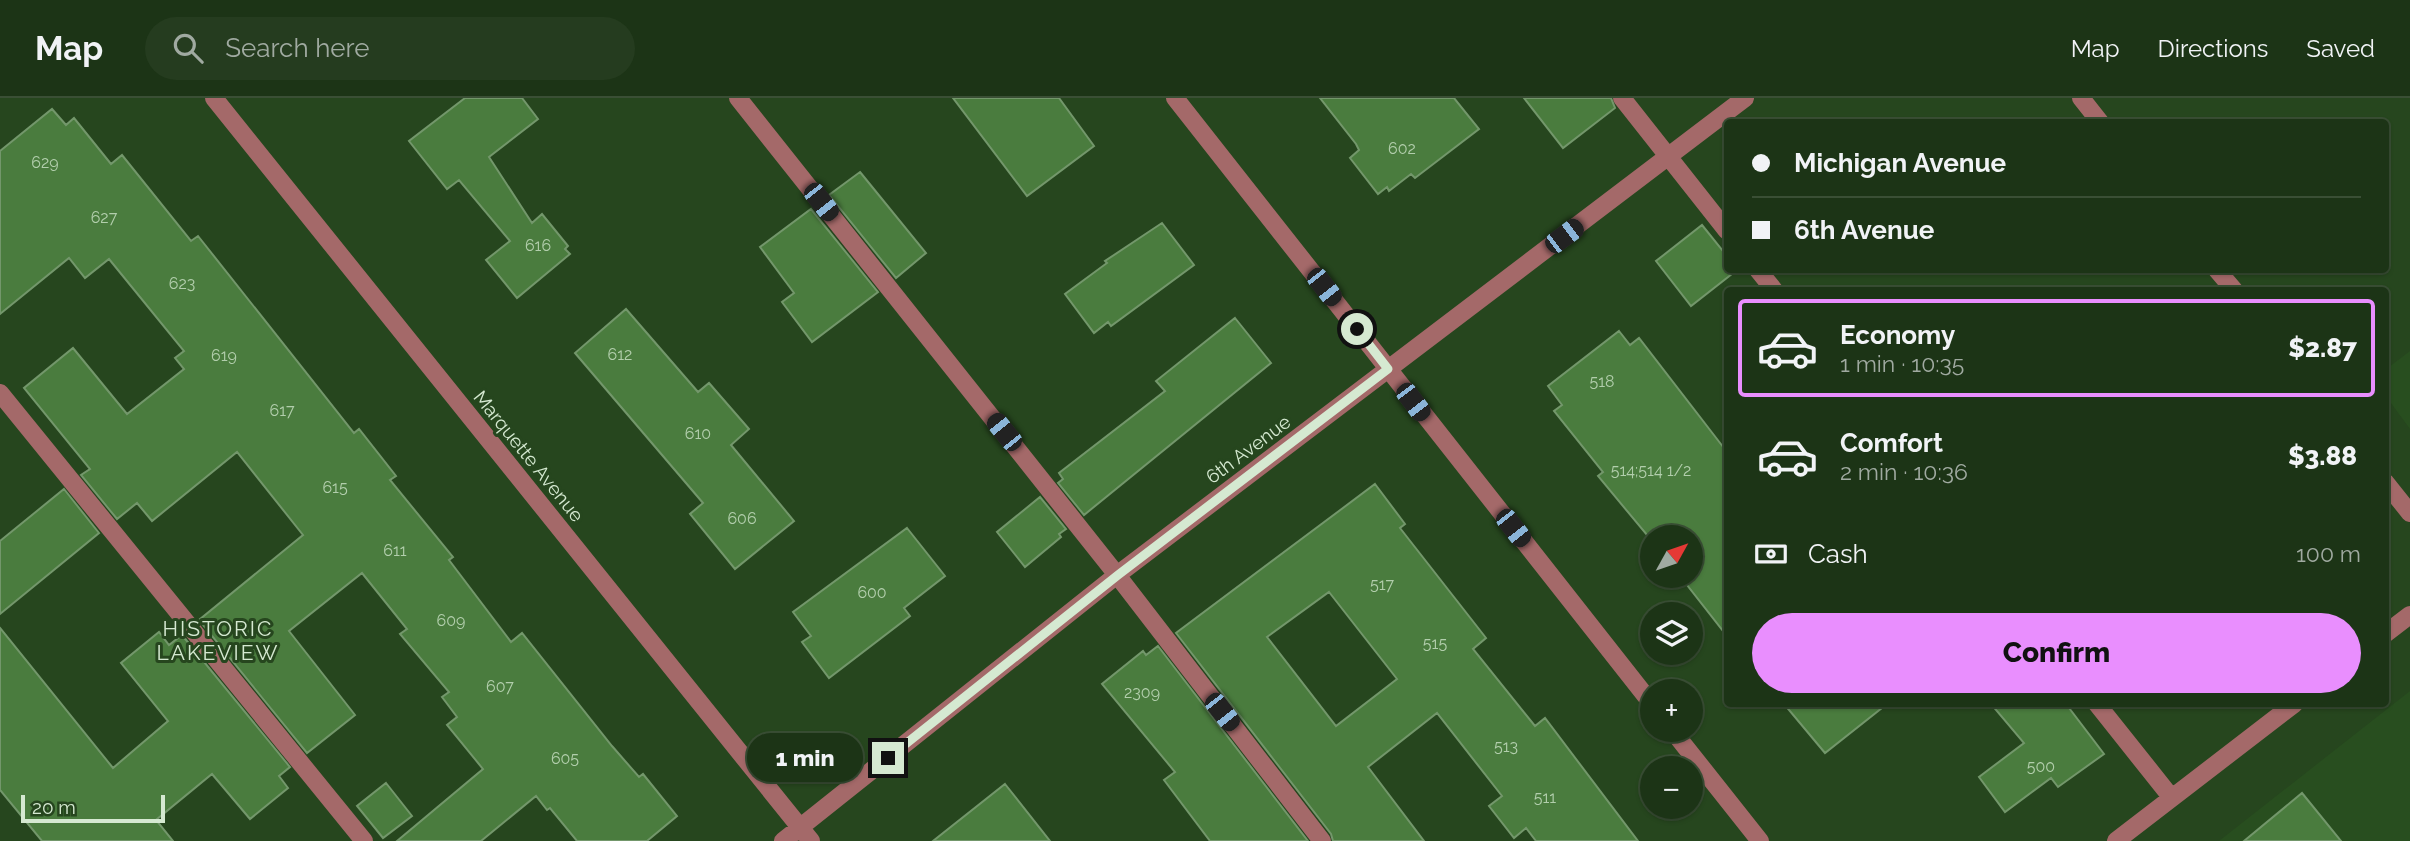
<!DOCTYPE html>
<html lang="en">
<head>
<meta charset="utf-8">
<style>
	body { margin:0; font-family:Raleway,sans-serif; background:#253c1f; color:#f1f3f6; height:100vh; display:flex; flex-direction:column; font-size:26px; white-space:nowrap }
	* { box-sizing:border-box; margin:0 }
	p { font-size:23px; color:#a0aaa1 }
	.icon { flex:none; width:38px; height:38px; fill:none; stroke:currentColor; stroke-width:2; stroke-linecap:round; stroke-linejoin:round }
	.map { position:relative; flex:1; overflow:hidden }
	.sheet { position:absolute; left:1724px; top:189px; width:665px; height:420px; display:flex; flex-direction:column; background:#1c3416; border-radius:7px; box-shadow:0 2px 5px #0004,0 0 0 2px #3a4f35 }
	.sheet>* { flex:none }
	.top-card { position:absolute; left:1724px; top:21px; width:665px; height:154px; border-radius:7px; box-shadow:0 2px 5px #0004,0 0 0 2px #3a4f35; display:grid; align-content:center; height:154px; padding:0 28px; background:#1c3416 }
	.needle { width:46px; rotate:50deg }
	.tools { position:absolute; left:1640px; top:427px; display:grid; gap:14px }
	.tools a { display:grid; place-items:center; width:63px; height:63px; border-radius:50%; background:#1c3416; box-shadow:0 2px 5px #0004,0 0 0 2px #3a4f35; font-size:35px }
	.scale { position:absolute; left:21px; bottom:18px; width:144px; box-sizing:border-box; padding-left:7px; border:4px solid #d5e9d1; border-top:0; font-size:19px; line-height:24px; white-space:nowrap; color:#d5e9d1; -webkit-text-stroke:5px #26461e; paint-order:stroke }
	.end { position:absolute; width:32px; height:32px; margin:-16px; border:9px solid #d5e9d1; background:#111; box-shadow:0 0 0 4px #111 }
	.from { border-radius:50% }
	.bubble { position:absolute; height:49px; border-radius:24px; background:#1c3416; box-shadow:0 2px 5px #0004,0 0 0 2px #3a4f35; font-size:23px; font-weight:800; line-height:49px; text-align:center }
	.car { position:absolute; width:21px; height:42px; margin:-21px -10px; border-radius:9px; box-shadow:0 0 5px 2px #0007; background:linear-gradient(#222 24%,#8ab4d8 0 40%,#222 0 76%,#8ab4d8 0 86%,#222 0) }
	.top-card b { display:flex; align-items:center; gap:24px; height:66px; font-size:26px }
	.top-card b+b { border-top:2px solid #3a4f35 }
	.top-card i { width:18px; height:18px; background:#f1f3f6 }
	ul { padding:12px 0 0; list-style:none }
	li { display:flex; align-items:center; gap:21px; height:98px; margin:0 14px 10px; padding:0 14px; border:4px solid transparent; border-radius:7px }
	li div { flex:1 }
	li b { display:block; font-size:26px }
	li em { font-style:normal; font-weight:800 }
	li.current { border-color:#e98efe }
	li>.icon { width:63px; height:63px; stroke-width:1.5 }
	.pay { display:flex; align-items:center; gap:18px; height:77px; padding:0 28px; font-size:26px }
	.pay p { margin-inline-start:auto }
	.cta { display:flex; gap:14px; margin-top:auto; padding:14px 28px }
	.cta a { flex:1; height:80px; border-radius:42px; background:#e98efe; color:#111; font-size:28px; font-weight:800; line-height:80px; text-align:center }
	header { display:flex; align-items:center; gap:42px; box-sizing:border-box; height:98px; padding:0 35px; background:#1c3416; border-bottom:2px solid #3a4f35 }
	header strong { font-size:33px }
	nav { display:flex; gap:38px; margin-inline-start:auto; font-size:24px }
	.search { width:490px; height:63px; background:#253c1f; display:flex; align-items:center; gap:18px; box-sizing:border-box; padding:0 24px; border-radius:38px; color:#a0aaa1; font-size:26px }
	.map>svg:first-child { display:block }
	.built { fill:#284e1f }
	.building { fill:#4a7c3e; stroke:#73976b; stroke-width:2; fill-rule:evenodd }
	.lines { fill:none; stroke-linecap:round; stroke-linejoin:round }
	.minor { stroke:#a46969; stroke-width:18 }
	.route { stroke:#d5e9d1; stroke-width:9 }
	.labels { text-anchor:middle; stroke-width:6; stroke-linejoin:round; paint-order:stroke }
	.number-label { font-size:16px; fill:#b2ceac }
	.street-label { font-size:19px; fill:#d5e9d1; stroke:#26461e }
	.neighbourhood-label { font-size:21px; letter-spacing:2px; fill:#d5e9d1; stroke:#26461e }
</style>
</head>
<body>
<header>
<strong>Map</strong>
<div class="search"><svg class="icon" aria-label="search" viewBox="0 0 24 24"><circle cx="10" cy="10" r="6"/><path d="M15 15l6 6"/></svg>Search here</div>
<nav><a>Map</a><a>Directions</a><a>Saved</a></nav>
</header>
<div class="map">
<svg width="2410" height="743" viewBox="0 0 2410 743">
	<rect width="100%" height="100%" fill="#26461e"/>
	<!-- built -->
	<path class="built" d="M2410,253v78l-25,-34v-25z
		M2410,593v150h-191z"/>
	<!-- building -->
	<path class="building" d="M465,0h57l16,21 -49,38 43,66 10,-9 26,32 -3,3 5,5 -53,44 -31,-38 24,-19 -51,-61 -12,9 -38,-48z
		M953,0h106l35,48 -67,50z
		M1320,0h134l25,31 -64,49 -4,-4 -22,17 -2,-4 -9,7 -28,-36 9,-8 -3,-6z
		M1524,0h87l4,10 -52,40z
		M52,11l14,16 8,-7 37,46 11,-9 69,86 7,-5 156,197 5,-4 37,47 -6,4 63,77 -4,3 62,82 11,-9 90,113 27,31 4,-3 34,42 -30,25h-70l-27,-33 -3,2 -11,-14 -55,45h-84l86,-72 -36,-44 10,-8 -15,-20 7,-5 -49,-58 7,-5 -45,-56 -73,58 66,84 -48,38 -108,-133 104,-85 -66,-83 -85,69 -15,-18 -20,16 -36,-44 9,-6 -66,-81 49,-40 54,66 57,-45 -9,-11 9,-7 -75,-92 -24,19 -16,-20 -69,56v-163z
		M860,74l66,81 -30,25 -67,-83z
		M811,111l67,83 -66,50 -30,-40 12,-9 -34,-46z
		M1162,125l32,42 -83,61 -3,-4 -14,11 -29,-39 42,-31 -2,-2z
		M1702,127l25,31v14h10l-46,36 -35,-45z
		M626,211l72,83 11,-9 40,46 -18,16 63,76 -59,48 -45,-55 13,-11 -128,-150z
		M1235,220l36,45 -187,152 -26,-32 5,-4 -4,-6 106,-82 -9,-10z
		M1619,233l11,14 9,-7 88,114v184l-47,-60h10v-39h-38v4l-54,-65 5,-4 -49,-61 8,-6 -14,-19z
		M1375,386l30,40 -5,4 86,110 -13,11 62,77 10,-8 93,123h-102l-10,-13 -12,10 -25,-32 13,-10 -65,-83 -69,54 56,74h-91l-2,-7 -155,-201zM1329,494l68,87 -61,47 -69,-89z
		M64,391l35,44 -99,81v-73z
		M1040,399l26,32 -7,5 2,3 -36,30 -28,-35z
		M907,430l38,48 -41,32 6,8 -81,62 -27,-36 9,-6 -18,-24z
		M0,530l113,140 55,-47 -47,-58 38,-31 10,13 13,-10 108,132 -11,9 9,12 -38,31 -38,-45 -56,46 17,21h-131l-42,-51z
		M1158,548l150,195h-98l-46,-61 11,-8 -73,-88 41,-33 3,4z
		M1784,606h103l-62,49z
		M1991,606h75l38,50 -46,33 -7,-9 -46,34 -26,-35 45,-34z
		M386,685l26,33 -29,22 -26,-32z
		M1005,686l45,57h-117z
		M2302,695l39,48h-97z"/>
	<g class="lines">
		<!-- minor -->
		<path class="minor" d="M214,0l597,743
			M738,0l379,477 205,266
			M1175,0l477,606
			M1622,0l105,133
			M2081,0l19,24
			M1758,172l16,20
			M2217,172l17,20
			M0,295l364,448
			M2385,384l25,31
			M2385,536l25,-19
			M2097,606l74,93
			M1672,632l88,111
			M783,743l334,-266 628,-477
			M2116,743l178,-137"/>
	</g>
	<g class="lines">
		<!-- route -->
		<path class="route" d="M888,660l230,-183 270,-206 -31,-40"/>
	</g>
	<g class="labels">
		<!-- number labels -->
		<g class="number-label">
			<text x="1402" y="56">602</text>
			<text x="45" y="70">629</text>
			<text x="104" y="125">627</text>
			<text x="538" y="153">616</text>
			<text x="182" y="191">623</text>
			<text x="620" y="262">612</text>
			<text x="224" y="263">619</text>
			<text x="1602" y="289">518</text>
			<text x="282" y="318">617</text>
			<text x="698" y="341">610</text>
			<text x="1651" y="378">514;514 1/2</text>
			<text x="335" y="395">615</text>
			<text x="742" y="426">606</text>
			<text x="395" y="458">611</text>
			<text x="1382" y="492">517</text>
			<text x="872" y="500">600</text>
			<text x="451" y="528">609</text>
			<text x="1435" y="551">515</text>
			<text x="500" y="594">607</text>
			<text x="1142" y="600">2309</text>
			<text x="1506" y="654">513</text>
			<text x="565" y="666">605</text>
			<text x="2041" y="674">500</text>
			<text x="1545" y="705">511</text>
		</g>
		<!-- street labels -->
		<g class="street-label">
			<text transform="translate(1248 351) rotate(-37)" y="7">6th Avenue</text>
			<text transform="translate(529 358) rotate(51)" y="7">Marquette Avenue</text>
		</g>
		<!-- neighbourhood labels -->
		<g class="neighbourhood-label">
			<text x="218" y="538">HISTORIC<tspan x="218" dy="24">LAKEVIEW</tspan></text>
		</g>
	</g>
</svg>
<div class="tools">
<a><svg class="needle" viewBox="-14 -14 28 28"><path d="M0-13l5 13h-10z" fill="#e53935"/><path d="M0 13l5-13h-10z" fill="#a0aaa1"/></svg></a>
<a><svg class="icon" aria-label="layers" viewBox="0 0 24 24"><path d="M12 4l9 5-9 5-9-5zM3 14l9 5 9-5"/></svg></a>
<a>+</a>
<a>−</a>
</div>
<div class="scale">20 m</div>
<i class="end from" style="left:1357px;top:231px"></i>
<i class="end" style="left:888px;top:660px"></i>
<div class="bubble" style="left:747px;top:635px;width:116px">1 min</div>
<i class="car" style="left:821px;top:104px;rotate:142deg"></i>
<i class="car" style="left:1564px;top:138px;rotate:53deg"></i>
<i class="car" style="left:1324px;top:189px;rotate:142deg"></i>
<i class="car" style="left:1413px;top:304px;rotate:143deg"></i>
<i class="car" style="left:1004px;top:334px;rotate:321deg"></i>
<i class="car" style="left:1513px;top:430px;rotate:142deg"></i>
<i class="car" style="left:1222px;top:614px;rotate:142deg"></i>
<div class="top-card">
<b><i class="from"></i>Michigan Avenue</b>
<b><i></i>6th Avenue</b>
</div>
<section class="sheet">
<ul>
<li class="current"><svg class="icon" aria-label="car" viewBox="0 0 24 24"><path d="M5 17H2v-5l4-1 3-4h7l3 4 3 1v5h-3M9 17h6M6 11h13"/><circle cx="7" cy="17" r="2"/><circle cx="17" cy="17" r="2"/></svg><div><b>Economy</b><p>1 min · 10:35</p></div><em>$2.87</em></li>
<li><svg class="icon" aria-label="car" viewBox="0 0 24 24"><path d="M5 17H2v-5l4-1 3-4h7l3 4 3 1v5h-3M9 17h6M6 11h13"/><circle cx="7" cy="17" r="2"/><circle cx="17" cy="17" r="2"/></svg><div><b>Comfort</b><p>2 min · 10:36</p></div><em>$3.88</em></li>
</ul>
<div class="pay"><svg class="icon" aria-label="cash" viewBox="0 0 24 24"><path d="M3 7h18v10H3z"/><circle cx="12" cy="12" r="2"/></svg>Cash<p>100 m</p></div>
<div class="cta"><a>Confirm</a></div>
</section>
</div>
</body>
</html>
